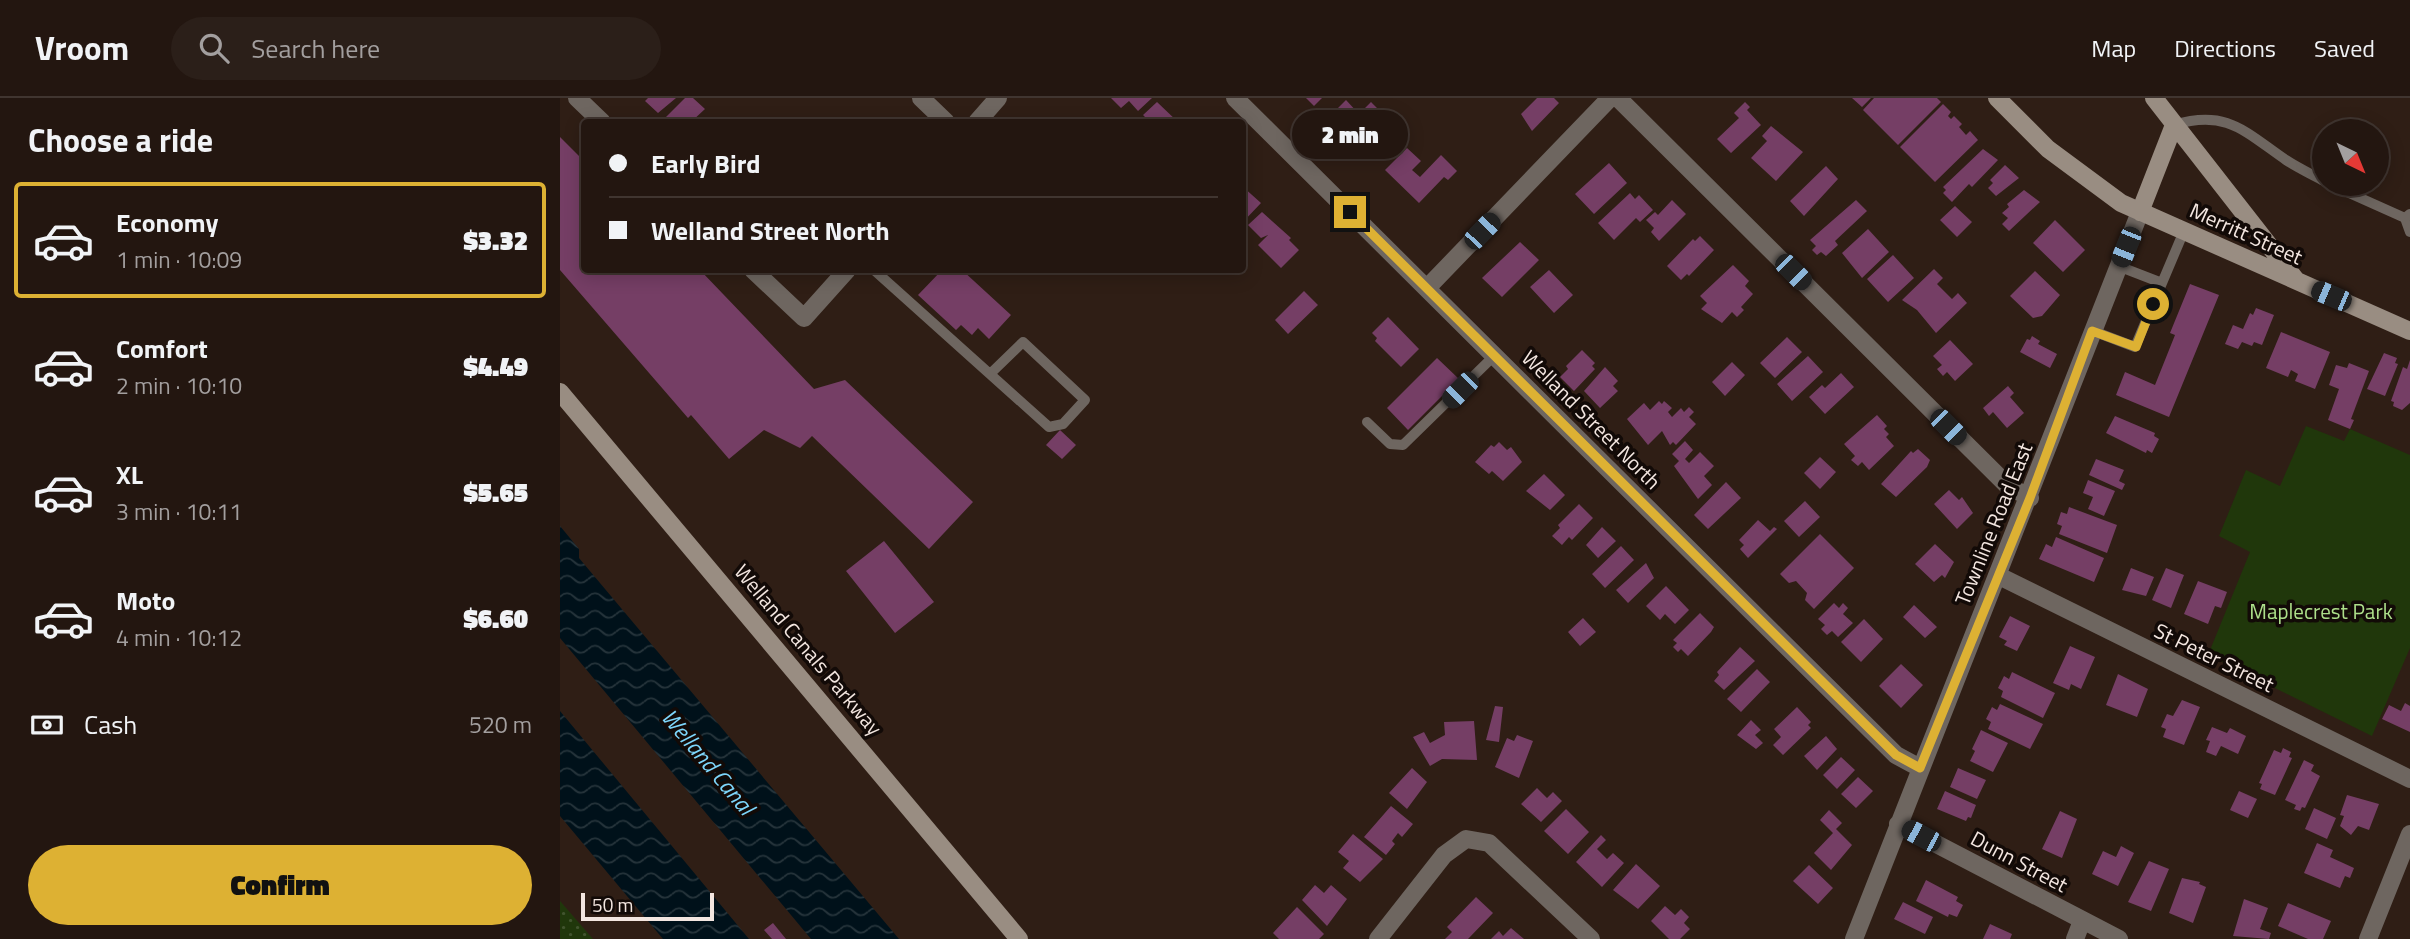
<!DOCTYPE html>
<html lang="en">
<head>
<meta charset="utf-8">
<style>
	body { margin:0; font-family:"Titillium Web",sans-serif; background:#2b1f19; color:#f1f3f6; height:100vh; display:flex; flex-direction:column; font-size:26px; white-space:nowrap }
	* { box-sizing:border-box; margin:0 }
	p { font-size:23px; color:#a39f9f }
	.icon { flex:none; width:38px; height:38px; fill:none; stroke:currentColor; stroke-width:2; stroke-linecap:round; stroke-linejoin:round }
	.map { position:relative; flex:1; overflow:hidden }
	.drawer { display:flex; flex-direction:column; background:#231610; width:560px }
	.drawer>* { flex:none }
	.top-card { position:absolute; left:21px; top:21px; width:665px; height:154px; border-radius:7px; box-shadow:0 4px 18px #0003,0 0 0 2px #403530; display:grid; align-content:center; height:154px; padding:0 28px; background:#231610 }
	.needle { width:46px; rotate:137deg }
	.buttons { position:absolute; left:1752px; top:21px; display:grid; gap:14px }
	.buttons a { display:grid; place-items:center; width:77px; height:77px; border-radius:50%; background:#231610; box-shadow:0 4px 18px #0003,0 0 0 2px #403530; font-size:35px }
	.scale { position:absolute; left:21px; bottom:18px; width:133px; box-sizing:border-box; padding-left:7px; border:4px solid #f3e6e0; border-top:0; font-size:19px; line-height:24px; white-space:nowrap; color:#f3e6e0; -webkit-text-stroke:5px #120a07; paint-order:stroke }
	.end { position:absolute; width:32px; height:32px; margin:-16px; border:9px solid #ddb133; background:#111; box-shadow:0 0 0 4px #111 }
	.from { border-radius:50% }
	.bubble { position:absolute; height:49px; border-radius:24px; background:#231610; box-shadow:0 4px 18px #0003,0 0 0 2px #403530; font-size:23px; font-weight:800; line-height:49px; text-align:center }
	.car { position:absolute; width:21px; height:42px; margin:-21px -10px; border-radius:9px; box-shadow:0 0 5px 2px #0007; background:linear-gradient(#222 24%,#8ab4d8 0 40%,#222 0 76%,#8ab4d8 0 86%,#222 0) }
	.top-card b { display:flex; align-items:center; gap:24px; height:66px; font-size:26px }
	.top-card b+b { border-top:2px solid #403530 }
	.top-card i { width:18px; height:18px; background:#f1f3f6 }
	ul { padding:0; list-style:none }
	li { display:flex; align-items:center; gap:21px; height:116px; margin:0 14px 10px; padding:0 14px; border:4px solid transparent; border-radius:7px }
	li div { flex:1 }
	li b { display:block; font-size:26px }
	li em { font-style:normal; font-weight:800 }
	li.active { border-color:#ddb133 }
	li>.icon { width:63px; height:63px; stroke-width:1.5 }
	h2 { padding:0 28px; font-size:32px; line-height:84px }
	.pay { display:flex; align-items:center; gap:18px; height:77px; padding:0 28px; font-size:26px }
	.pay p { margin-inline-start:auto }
	.primary-button { display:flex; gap:14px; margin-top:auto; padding:14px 28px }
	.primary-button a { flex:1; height:80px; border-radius:42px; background:#ddb133; color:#111; font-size:28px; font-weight:800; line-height:80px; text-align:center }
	header { display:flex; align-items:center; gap:42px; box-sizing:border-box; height:98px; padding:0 35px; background:#231610; border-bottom:2px solid #403530 }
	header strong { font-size:33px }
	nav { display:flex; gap:38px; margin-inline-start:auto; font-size:24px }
	.search { width:490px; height:63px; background:#2b1f19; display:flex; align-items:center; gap:18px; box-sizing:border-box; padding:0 24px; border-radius:38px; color:#a39f9f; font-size:26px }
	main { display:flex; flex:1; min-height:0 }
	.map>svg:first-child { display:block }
	.grass { fill:url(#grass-dots) }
	.park { fill:#20370b }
	.water { fill:url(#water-waves) }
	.building { fill:#753e65 }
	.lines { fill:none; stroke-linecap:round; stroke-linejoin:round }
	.lane { stroke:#6e6660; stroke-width:10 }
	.street { stroke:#6e6660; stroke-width:18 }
	.secondary { stroke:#998d82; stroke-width:18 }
	.route { stroke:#ddb133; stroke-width:9 }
	.labels { text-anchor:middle; stroke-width:7; stroke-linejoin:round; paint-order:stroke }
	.street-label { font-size:21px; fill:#f3e6e0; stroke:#120a07 }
	.park-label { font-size:21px; fill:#addf8a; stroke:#120a07 }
	.water-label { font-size:23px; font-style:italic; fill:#7dd5fa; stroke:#120a07 }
</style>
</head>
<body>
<header>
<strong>Vroom</strong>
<div class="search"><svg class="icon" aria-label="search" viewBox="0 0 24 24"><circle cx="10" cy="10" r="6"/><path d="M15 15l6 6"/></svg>Search here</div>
<nav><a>Map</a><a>Directions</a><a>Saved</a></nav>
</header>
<main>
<section class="drawer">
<h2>Choose a ride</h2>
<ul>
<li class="active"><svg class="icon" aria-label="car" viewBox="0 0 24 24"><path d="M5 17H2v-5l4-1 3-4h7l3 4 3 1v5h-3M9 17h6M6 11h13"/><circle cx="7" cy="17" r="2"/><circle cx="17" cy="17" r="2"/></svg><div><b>Economy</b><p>1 min · 10:09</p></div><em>$3.32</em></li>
<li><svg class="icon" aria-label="car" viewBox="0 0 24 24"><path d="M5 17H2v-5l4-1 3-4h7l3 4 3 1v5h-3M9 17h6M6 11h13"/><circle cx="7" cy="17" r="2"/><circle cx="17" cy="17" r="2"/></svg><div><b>Comfort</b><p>2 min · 10:10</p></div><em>$4.49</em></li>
<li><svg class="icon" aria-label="car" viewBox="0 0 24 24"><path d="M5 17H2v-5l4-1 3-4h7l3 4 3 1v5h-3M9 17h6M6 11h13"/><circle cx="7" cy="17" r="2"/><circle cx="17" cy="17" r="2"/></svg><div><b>XL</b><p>3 min · 10:11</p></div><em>$5.65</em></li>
<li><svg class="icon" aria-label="car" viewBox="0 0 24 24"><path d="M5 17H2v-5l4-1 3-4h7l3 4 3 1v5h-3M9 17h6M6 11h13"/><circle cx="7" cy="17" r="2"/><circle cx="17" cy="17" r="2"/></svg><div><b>Moto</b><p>4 min · 10:12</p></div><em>$6.60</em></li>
</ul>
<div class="pay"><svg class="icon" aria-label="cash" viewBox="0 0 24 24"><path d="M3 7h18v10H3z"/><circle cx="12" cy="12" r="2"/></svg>Cash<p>520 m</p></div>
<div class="primary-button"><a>Confirm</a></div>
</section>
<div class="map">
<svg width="1850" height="841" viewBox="0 0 1850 841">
	<defs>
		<pattern id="grass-dots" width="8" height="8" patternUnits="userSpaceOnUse" patternTransform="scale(1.75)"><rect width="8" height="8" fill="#20370b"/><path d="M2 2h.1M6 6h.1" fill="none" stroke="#41542e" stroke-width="1.8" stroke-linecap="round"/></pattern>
		<pattern id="water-waves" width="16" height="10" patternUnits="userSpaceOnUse" patternTransform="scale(1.75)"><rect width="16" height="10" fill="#00111a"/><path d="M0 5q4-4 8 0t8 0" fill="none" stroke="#26343b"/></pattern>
	</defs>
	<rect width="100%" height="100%" fill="#2f1e15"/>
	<!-- grass -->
	<path class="grass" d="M0,803l33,38h-33z"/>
	<!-- park -->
	<path class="park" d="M1746,328l38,15 6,-12 60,26v193l-38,88 -164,-81 42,-103 -31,-16 27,-66 34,16z"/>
	<!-- water -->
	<path class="water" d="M0,428l19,23v9l320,381h-88l-251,-301z
		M0,613l189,228h-86l-103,-123z"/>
	<!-- building -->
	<path class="building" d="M88,0h28l-18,15 -13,-12z
		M125,0h8l12,11 -14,13h-22l-4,-4z
		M551,0h41l-14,13 -9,-10 -8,7z
		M746,0h16l-8,8z
		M977,0h17l5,5 -27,28 -11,-17z
		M1292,0h19l-9,9z
		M1314,0h63l4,4 -43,43 -35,-35z
		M786,2l13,14 12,-12 9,9 -11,11 9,9 -18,17 -15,-16 -4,3 -15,-15z
		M597,4l21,20h-28l-7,-7z
		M1185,4l5,5 -3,3 14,15 -30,28 -14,-14 22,-21 -5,-5z
		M1383,6l8,8 -3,4 3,3 3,-3 8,8 -3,3 7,8 4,-4 8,9 -43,42 -35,-35z
		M1211,28l32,26 -27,29 -25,-23 16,-17 -5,-5z
		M0,39l24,24v109h116l114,119 31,-9 128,122 -44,47 -117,-113 -12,12 -36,-18 -35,29 -38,-44 -3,3 -128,-148z
		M847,50l14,13 -9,9 8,7 21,-22 16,16 -9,9 -4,-3 -25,26 -34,-33z
		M1423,51l15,11 -26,27 -3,-3 -17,18 -9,-9 3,-3 -3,-3z
		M1049,65l18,20 -33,31 -19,-20z
		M1445,67l14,13 -23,18 -8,-8 5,-5 -3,-3z
		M1266,68l12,13 -34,37 -14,-15z
		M682,88l19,17 -19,20z
		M1464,92l16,12 -31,29 -7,-7 6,-6 -6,-5 7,-6 -2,-3z
		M1070,95l5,6 4,-4 14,15 -13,12 -4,-4 -22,22 -16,-17z
		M1112,102l14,14 -27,27 -8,-9 3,-4 -8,-8 9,-8 3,3z
		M1296,102l11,11 -32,30 3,4 -12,11 -5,-4 -4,3 -5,-5 4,-4 -6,-6z
		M1395,108l17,16 -15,15 -17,-17z
		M702,114l29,26 -2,2 10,10 -18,18 -23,-23 10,-10 -7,3 -13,-13z
		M1495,122l30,30 -22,22 -30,-29z
		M1308,131l21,23 -27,26 -20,-25z
		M1140,138l14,14 -25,26 -2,-2 -6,6 -14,-14 26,-27 2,2z
		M960,144l19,18 -37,37 -20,-19z
		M1333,157l21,23 -26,24 -21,-23z
		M1173,167l16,16 -4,5 8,8 -12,13 3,3 -7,7 -5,-5 -10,11 -21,-14 6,-6 -7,-7z
		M1374,171l9,9 -6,6 15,15 6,-6 9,10 -31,30 -19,-23 -15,-10z
		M382,172h20l49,45 -22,24 -11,-11 -6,7 -11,-10 -5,5 -38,-35z
		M989,172l24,25 -19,18 -24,-26z
		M1475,173l25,24 -18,21 -9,2 -23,-22z
		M1630,186l29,11 -50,122 -53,-22 9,-23 30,13 20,-50 -5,-2z
		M744,193l14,14 -30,29 -13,-14z
		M1696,210l18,7 -12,30 -8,-3 -2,4 -10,-4 -4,7 -13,-5 8,-19 10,4 7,-16 3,2z
		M828,219l31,32 -18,18 -26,-26 2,-3 -5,-5z
		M1721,234l49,20 -15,37 -20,-8 3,-7 -7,-4 -3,7 -22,-9z
		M1472,238l8,5 -2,3 19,10 -7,14 -30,-16 7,-13 3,1z
		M1227,239l15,15 -27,26 -15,-15z
		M1390,242l23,24 -18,17 -8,-9 -4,4 -6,-7 5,-4 -9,-9z
		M1022,252l13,13 -3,3 3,3 -21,22 -14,-14 8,-8 -2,-3z
		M1824,255l13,5 -2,5 3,1 -13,32 -18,-7z
		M1248,258l15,16 -31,29 -15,-17z
		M877,260l22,21 -51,51 -21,-22z
		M1850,262v43l-8,7 -9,-4 1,-4 -3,-1 12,-34 4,2z
		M1172,264l13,13 -20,21 -13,-14z
		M1789,265l20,8 -18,48 3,1 -4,9 -22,-9 11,-31 -10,-4 7,-20 11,3z
		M1045,269l13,14 -5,5 5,5 -18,17 -16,-17z
		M1281,275l13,14 -29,27 -16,-17 13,-12 3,3z
		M1448,288l6,7 -4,4 14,16 -17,15 -14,-16 -4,4 -6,-8z
		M1099,303l3,3 2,-3 8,7 -4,4 4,5 9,-9 3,4 5,-5 5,5 -5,5 7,7 -20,21 -3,-3 -3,3 -8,-14 -14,14 -21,-26 17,-16 6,7z
		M1317,317l10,11 -3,3 5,5 -3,3 8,9 -25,24 -7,-8 -4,4 -7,-6 4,-4 -11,-12z
		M1555,318l40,17 -1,3 5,3 -7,14 -5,-3 -1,3 -40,-20z
		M500,332l16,15 -14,14 -16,-14z
		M1125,343l8,9 -8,9 4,4 11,-11 14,14 -10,10 8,9 -14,14 -24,-33 5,-5 -7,-7z
		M939,344l8,8 4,-3 11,15 -19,19 -11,-10 -3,3 -14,-12 16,-17 3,2z
		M1358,351l12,11 -3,7 -31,30 -15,-13 30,-33 2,2z
		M1260,359l16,15 -16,17 -16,-16z
		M1536,361l28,11 -5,11 6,3 -3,6 -33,-15z
		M984,376l21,21 -15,15 -24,-19z
		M1528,382l27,11 -11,25 -16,-7 5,-12 -10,-4z
		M1166,384l15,16 -33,31 -14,-14z
		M1389,392l10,10 3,-3 11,16 -16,16 -23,-25z
		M1245,403l15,16 -21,20 -15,-16z
		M1019,406l14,14 -21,22 -3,-3 -7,8 -10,-9 8,-8 -2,-3z
		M1509,409l48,18 -10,28 -48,-19 3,-8 -5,-2 4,-12 6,2z
		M1198,422l12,11 4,-4 3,2 -29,29 -8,-9 4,-4 -5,-5z
		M1042,429l14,14 -18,17 -12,-13z
		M1260,436l34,34 -40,41 -9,-9 2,-7 -11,-12 -7,2 -9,-9z
		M1496,439l48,21 -10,24 -55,-23 7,-15 6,3z
		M324,443l50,61 -39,31 -49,-62z
		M1375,446l19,18 -9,16 -3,-3 -8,7 -19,-18z
		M1061,448l13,14 -29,28 -13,-14z
		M1086,465l8,15 -26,25 -12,-13z
		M1571,470l23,9 -8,19 -24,-6z
		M1606,470l18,7 -13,33 -19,-8z
		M1638,483l29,11 -6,16 -6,-2 -7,18 -24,-10z
		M1106,488l23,24 -14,14 -10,-10 -5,6 -14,-14z
		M1274,505l5,5 4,-5 5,5 -5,6 10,9 -15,14 -6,-6 -5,4 -6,-6 4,-4 -7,-6z
		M1354,507l23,22 -12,11 -22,-21z
		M1140,515l14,14 -3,5 -23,24 -7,-7 -3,3 -5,-5 4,-4 -4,-3z
		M1450,518l20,10 -13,25 -13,-6 3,-4 -8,-4z
		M1023,520l13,14 -16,14 -12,-14z
		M1304,521l19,20 -22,23 -20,-20z
		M1510,548l25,11 -14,32 -10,-5 -2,6 -16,-7z
		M1180,549l15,14 -31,29 -10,-9 5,-6 -2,-3z
		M1341,566l22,21 -22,23 -22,-22z
		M1197,571l13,13 -29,30 -14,-13z
		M1452,574l43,21 -12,25 -42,-21 2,-6 -5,-3 6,-12 5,3z
		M1558,576l30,15 -11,28 -31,-12z
		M1622,602l18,7 -16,38 -21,-8 3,-8 -5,-2 6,-13 6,2z
		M1845,605l5,3v26l-28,-13 7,-14 12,6z
		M1440,606l43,20 -13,25 -42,-20 3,-7 -5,-3 6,-12 5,3z
		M935,608l8,1 -4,35 -13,-2z
		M1237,609l14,15 -3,3 3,3 -28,27 -10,-10 8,-8 -7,-8z
		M1191,622l10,10 -6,5 8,8 -7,6 -19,-14z
		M914,623l3,39 -35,-1 -12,7 -17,-29 11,-5 6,11 15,-8 -1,-13z
		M1652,629l15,6 3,-5 16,8 -8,18 -17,-8 -5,10 -10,-4 4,-11 -4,-1z
		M1421,632l27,13 -15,29 -23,-11 5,-10 -3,-2z
		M957,637l16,6 -14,37 -24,-11 12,-29 7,3z
		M1266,638l11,13 -20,21 -13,-14z
		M1723,650l8,4 -2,5 3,1 -17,37 -15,-6 2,-5 -3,-1 15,-33 7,3z
		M1281,659l14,13 -18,19 -14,-14z
		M1744,662l10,5 -3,6 9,5 -15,32 -3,-1 -2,4 -6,-2 2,-4 -11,-5z
		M852,670l15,14 -20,27 -18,-16z
		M1398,670l28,12 -9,19 -27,-12z
		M1298,679l15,14 -17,17 -15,-14z
		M977,690l10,10 6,-6 9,9 -21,21 -20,-18z
		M1385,693l31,14 -5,13 -3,-1 -2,4 -29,-12z
		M1679,693l18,8 -9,19 -18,-8z
		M1787,697l32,9 -10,26 -11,-4 -7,9 -11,-9 4,-10 -4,-1z
		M831,708l22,18 -11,13 -4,-4 -6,8 3,3 -9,11 -22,-18z
		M1754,710l22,10 -9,21 -22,-10z
		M1006,711l23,23 -21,22 -24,-23z
		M1269,712l13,13 -6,6 16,16 -21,25 -17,-17 19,-20 -13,-13z
		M1500,713l17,8 -15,39 -20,-9z
		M793,736l30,25 -23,23 -17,-14 6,-7 -11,-9z
		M1041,737l5,5 -9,9 10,10 6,-6 11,10 -22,24 -26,-25z
		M1757,745l16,7 -3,7 24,11 -4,10 -5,-2 -5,12 -36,-15z
		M1561,748l13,7 -16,33 -26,-12 11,-23 13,6z
		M1589,763l20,8 -18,42 -23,-9z
		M1076,766l24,22 -22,23 -25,-19z
		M1249,767l24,23 -15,16 -25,-23z
		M1622,780l18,4 -1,2 7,3 -13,36 -24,-10z
		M1366,782l32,17 -2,4 7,4 -6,12 -8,-3 -1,3 -32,-16z
		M755,787l9,8 7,-8 16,14 -20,27 -25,-26z
		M916,799l17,16 -25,26h-23l7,-7 -5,-5z
		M1684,801l24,9 -8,21 11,4 -2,6 -36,-3z
		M1343,804l30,15 -8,17 -31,-15z
		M1728,805l43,18 -8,18h-15l-30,-13z
		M1105,808l10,9 6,-6 8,8 -5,6 6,6 -10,10h-11l-18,-18z
		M737,809l27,27 -5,5h-40l-6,-6z
		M213,825l13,16h-14l-8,-9z
		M1430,826l22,10 -2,5h-27z
		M951,830l13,11h-33l8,-8 4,5z"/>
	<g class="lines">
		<!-- lane -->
		<path class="lane" d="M1614,27c53,-16 71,7 112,35 12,8 25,14 38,21
			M1769,86l76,34 5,-4
			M1845,120l5,14
			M1558,168l44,17
			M314,172l175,157 14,-3 22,-24 -62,-58 -33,32
			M1533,233l42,16 49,-116
			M807,324l23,22 13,1 92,-90"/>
		<!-- street -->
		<path class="street" d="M17,0l25,24
			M361,0l25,24
			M675,0l661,657 24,13
			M1058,0l389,387 23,13
			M417,24l21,-24
			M193,172l51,48 43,-48
			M867,190l183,-190
			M1439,478l411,203
			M1338,726l221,115
			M818,841l66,-84 22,-16 23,4 102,96
			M1294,841l286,-727
			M1515,841l7,-18
			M1808,841l42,-105"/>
		<!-- secondary -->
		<path class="secondary" d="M1437,0l51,51 73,54 289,128
			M1594,0l142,182
			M1580,114l34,-87
			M0,294l459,547"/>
	</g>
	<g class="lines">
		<!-- route -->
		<path class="route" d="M790,114l546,543 24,13 110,-270 62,-167 44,16 17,-43"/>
	</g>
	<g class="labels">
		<!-- street labels -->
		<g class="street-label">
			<text transform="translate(1686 136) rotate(24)" y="7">Merritt Street</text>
			<text transform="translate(1031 322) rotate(45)" y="7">Welland Street North</text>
			<text transform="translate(1434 426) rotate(-68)" y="7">Townline Road East</text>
			<text transform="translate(248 552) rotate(50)" y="7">Welland Canals Parkway</text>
			<text transform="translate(1654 560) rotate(26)" y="7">St Peter Street</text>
			<text transform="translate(1459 764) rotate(28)" y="7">Dunn Street</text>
		</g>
		<!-- park labels -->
		<g class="park-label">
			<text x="1761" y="521">Maplecrest Park</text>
		</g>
		<!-- water labels -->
		<g class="water-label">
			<text transform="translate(148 664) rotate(50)" y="8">Welland Canal</text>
		</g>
	</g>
</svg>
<div class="buttons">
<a><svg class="needle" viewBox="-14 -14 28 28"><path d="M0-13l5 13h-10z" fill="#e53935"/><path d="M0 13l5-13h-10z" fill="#a39f9f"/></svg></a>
</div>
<div class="scale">50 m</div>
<i class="end from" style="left:1593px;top:206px"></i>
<i class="end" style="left:790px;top:114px"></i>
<div class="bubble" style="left:732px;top:12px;width:116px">2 min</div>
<i class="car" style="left:922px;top:133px;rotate:44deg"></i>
<i class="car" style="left:1566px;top:149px;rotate:202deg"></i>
<i class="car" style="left:1233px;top:174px;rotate:135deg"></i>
<i class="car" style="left:1771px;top:198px;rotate:293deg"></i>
<i class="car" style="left:900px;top:292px;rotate:225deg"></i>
<i class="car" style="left:1388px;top:329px;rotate:135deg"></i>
<i class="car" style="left:1361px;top:738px;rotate:298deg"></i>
<div class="top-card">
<b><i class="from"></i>Early Bird</b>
<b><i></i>Welland Street North</b>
</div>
</div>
</main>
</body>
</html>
